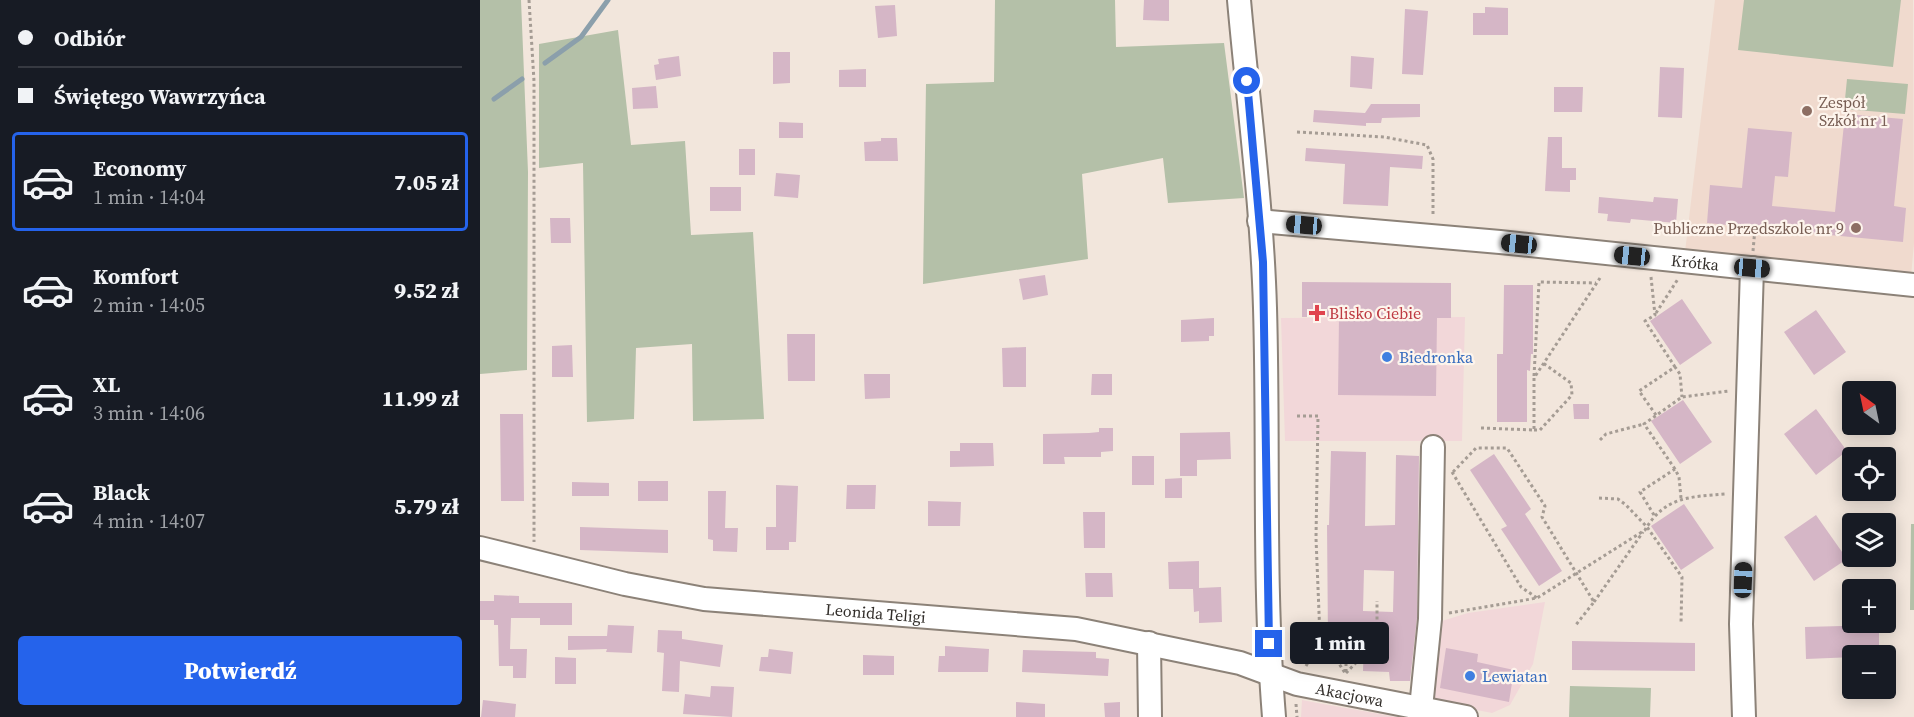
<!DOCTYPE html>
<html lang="pl">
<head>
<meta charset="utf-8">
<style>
	body { margin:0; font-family:"Source Serif 4",serif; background:#242831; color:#f1f3f6; height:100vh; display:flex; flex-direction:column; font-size:22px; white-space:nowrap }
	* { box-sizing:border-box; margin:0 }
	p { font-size:20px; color:#9ea1a6 }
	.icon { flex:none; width:33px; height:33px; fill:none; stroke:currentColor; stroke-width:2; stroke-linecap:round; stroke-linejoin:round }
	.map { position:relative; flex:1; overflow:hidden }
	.side { display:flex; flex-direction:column; background:#171b24; width:480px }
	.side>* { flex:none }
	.guide { display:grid; align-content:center; height:132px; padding:0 18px; background:#171b24 }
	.needle { width:39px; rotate:327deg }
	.controls { position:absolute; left:1362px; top:381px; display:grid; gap:12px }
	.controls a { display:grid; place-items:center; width:54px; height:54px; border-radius:6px; background:#171b24; box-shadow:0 3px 15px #0003; font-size:30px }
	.end { position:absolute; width:27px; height:27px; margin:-14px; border:8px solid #2563eb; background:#fff; box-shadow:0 0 0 3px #fff }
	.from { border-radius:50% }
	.bubble { position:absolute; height:42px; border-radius:6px; background:#171b24; box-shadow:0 3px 15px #0003; font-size:20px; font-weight:800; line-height:42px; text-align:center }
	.car { position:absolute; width:18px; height:36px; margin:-18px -9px; border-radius:8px; box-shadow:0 0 4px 2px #0007; background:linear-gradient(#222 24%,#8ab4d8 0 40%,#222 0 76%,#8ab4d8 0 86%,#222 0) }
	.guide b { display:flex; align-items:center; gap:21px; height:57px; font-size:22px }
	.guide b+b { border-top:2px solid #363941 }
	.guide i { width:15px; height:15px; background:#f1f3f6 }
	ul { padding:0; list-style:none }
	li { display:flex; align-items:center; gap:18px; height:99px; margin:0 12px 9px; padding:0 6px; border:3px solid transparent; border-radius:6px }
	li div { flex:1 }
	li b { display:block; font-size:22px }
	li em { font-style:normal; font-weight:800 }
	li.on { border-color:#2563eb }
	li>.icon { width:54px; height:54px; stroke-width:1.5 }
	.button { display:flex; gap:12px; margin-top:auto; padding:12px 18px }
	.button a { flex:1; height:69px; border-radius:6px; background:#2563eb; color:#fff; font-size:24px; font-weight:800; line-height:69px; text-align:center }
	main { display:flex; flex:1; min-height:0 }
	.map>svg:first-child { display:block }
	.commercial { fill:#f2d7d9 }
	.education { fill:#f0dace }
	.green { fill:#b4c0a8 }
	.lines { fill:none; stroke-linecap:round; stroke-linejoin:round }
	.stream { stroke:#8b9fab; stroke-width:5 }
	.building { fill:#d5b6c6; fill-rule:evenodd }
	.minor-casing { stroke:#8c8278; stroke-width:26 }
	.path { stroke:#a59c94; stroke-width:3; stroke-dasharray:3 3; stroke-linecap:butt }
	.minor { stroke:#fff; stroke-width:22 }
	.route { stroke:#2563eb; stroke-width:8 }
	.education-dot { fill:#8d6e63; stroke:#fdf4ec; stroke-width:2 }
	.health-dot { fill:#e0444e; stroke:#fdf4ec; stroke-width:2 }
	.shop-dot { fill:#3f7fe0; stroke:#fdf4ec; stroke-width:2 }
	.labels { text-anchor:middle; stroke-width:4.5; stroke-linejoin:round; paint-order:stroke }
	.education-label { font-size:16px; fill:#785e54; stroke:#fdf4ec; text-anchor:start }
	.street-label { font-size:16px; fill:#312d29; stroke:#fdf4ec }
	.health-label { font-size:16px; fill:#be3a42; stroke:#fdf4ec; text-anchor:start }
	.shop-label { font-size:16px; fill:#366cbe; stroke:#fdf4ec; text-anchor:start }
</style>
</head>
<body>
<main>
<section class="side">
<div class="guide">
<b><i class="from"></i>Odbiór</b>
<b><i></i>Świętego Wawrzyńca</b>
</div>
<ul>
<li class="on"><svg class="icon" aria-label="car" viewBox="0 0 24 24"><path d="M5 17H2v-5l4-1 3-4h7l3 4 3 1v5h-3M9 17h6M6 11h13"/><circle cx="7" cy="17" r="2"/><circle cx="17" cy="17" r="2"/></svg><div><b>Economy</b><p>1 min · 14:04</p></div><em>7.05 zł</em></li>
<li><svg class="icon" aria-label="car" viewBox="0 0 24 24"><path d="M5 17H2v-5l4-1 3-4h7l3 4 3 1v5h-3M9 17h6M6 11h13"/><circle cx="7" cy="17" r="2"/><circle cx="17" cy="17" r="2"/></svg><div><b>Komfort</b><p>2 min · 14:05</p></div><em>9.52 zł</em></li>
<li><svg class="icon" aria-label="car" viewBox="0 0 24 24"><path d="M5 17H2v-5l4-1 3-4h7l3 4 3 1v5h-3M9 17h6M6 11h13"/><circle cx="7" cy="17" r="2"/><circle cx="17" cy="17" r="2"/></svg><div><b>XL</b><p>3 min · 14:06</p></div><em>11.99 zł</em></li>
<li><svg class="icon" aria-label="car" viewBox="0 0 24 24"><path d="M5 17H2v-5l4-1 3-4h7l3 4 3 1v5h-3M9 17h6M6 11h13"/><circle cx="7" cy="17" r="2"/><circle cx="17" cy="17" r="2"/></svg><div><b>Black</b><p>4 min · 14:07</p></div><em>5.79 zł</em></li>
</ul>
<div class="button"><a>Potwierdź</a></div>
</section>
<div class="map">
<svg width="1434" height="717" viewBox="0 0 1434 717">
	<rect width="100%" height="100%" fill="#f2e6dc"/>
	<!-- commercial -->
	<path class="commercial" d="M985,317l-3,124h-177l-4,-123z
		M1065,602l-12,62 -23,41 -18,8 -61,-12 11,-80 26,-8z
		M822,700l21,4 74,13h-96z"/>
	<!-- education -->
	<path class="education" d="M1235,0h198l1,243 -3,33 -226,-24z"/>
	<!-- green -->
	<path class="green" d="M0,0h41l7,172 -1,198 -47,4z
		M515,0h120l1,47 108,-4 20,155 -76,5 -5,-45 -81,16 6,85 -165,25 3,-200 68,-2z
		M1264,0h157l-8,67 -155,-17z
		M138,30l13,115 54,-4 6,94 62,-3 11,187 -71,2 -1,-77 -56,4 -2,71 -47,3 -4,-259 -44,5v-124z
		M1367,79l61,5 -3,30 -61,-5z
		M1431,524h3v86h-4z
		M1090,686l81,2 -1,29h-81z"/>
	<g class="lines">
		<!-- stream -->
		<path class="stream" d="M65,63l36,-26 27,-37
			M14,99l28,-20"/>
	</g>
	<!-- building -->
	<path class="building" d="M664,0h25v21l-26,-1z
		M415,5l2,31 -19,2 -3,-32z
		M1005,7l23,1v27h-35v-22h12z
		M925,9l23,2 -5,64 -21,-1z
		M293,52h17v31l-17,1z
		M199,56l2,20 -25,4 -2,-15 5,-1 -1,-5z
		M871,56l23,2 -2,31 -22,-2z
		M1180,67l24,1 -2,50 -24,-1z
		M386,69v18h-27v-17z
		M176,86l2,22 -25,1 -1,-21z
		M1074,87h29l-1,25h-28z
		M891,104h49v13l-38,1 -1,5h-15v3l-53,-4 1,-12 51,3z
		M1365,114l58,5 -9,87 12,2 -3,34 -196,-19 3,-38 32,3 6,-60 44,4 -4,45 -13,-1 -3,30 63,6z
		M299,122l24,1v15h-24z
		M1068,137h14v31h14v12h-6v12l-25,-1z
		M401,138h16l1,23h-33l-1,-19 17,-1z
		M826,148l117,8 -1,13 -32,-2 -2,39 -45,-2 2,-40 -40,-3z
		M259,149h16v26h-16z
		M296,173l24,2 -2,23 -24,-2z
		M230,187h31v24h-31z
		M1119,197l54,5 1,-5 24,2 -2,24 -45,-4 -1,4 -23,-2 1,-7 -10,-1z
		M70,218h20l1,25h-20z
		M565,275l3,20 -25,5 -4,-21z
		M822,282l149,1v35h-14l-1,78 -98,-1 1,-78h-37z
		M1024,285h29v69h-2l-1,17 -3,-1v52h-30v-68h6z
		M1202,299l30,44 -32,22 -30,-44z
		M1336,310l30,42 -32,23 -30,-43z
		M734,318v18h-5v5l-28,1v-22z
		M307,334h28v47h-27z
		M92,345l1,32h-21v-31z
		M546,347v40h-23l-1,-39z
		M384,374h26v24l-25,1z
		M612,374h20v21h-21z
		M1203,400l29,42 -32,22 -29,-43z
		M1093,404h16v15h-15z
		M1336,409l31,42 -31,24 -32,-41z
		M20,414h23l1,87h-23z
		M619,428h14v23l-12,1v5h-37l1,7h-22v-30l46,-1 10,-1z
		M750,432l1,27 -34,1v16h-17v-43z
		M480,443h33l1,23 -44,1v-16h10z
		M851,451l35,1 -1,74 30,-1 1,-70 23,1 -2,162 -7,63h-20l-1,-9 -26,-1 1,-29 -36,-1 -1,-116h2zM884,570l30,1 -1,41 -30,-1z
		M1014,454l37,55 -6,5 37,57 -23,15 -38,-57 6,-3 -37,-56z
		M652,456h22v29h-22z
		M702,478v20h-17v-19z
		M158,481h30v20h-30z
		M92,482l37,1v13h-37z
		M296,485l22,1 -2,56h-7v8h-23v-23h10z
		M367,485h29l-1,24h-29z
		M228,491h18l-1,37h13l-1,24 -24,-1v-11l-5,-1z
		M448,501l33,1 -1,24h-32z
		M1204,504l30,44 -33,22 -30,-44z
		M603,512h22v36h-21z
		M1336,515l31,44 -33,22 -30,-44z
		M100,527l88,3v23l-88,-3z
		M719,561v27l22,-1 1,35 -23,1v-12l-5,1 -1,-23h-24l-1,-27z
		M605,573h27l1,24h-27z
		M14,595l25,1v7h53v22h-32v-7h-29l-1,31h17l-1,29h-13v-12h-14l-1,-41h-4v-5h-14v-19h14z
		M128,625l26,1 -2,27 -26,-1 1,-3 -39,1v-14h39z
		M1399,625v31l-73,3 -1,-32z
		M178,630l24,1v8l41,6 -3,22 -40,-6 -1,31 -17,-1 2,-38 -7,-1z
		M1092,641l123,2v28l-123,-1z
		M465,646l44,3 -1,23h-50l1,-16h6z
		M966,648l32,6 -1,8 37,8 -5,32 -69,-14z
		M289,649l24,3 -2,22 -32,-3 2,-14h7z
		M543,650l73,2v6l13,1 -1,17 -86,-4z
		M383,655l31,1v19h-31z
		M75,657l21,1v26h-21z
		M231,686l23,1 -2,30 -49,-3 2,-20 25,3z
		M3,700l33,4 -1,13h-34z
		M536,702l29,2v13h-29z
		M640,702v15h-15l-1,-14z"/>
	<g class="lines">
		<!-- minor casing -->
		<g class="minor-casing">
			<g id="minor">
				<path d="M759,0c9,102 23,205 26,308 4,136 -2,273 9,409"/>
				<path id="s1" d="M779,221l241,21 414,43"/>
				<path id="s2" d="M0,548l145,36 79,15 372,30 164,34 57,21 169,33"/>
				<path d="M669,643l1,74"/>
				<path d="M941,708l9,-89 3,-172"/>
				<path d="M1264,717l-3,-93 11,-356"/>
			</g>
		</g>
		<!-- path -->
		<path class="path" d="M49,0l5,81v461
			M817,132l87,5 43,8 6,14v58
			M1273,251l2,-23
			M1171,277l4,38 -10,6 30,46
			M1176,313l22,-34
			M1054,376l5,-94 57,1
			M1176,415l-17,-24 36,-24 5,7 2,23
			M817,416h21l-2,122 4,99
			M1001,428l53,2v-52l66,-100
			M1054,430h6l32,-35 -1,-12 -28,-20
			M1120,440l6,-6 38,-10
			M1195,469l-31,-45 38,-27 47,-6
			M972,472l69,115 16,11
			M973,472l23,-24h31l38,58 -3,11 52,85 -19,24
			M1119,498l19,1 8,6 21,22 35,50 -1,47
			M1174,515l-14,-23 35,-23 4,8 2,21
			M1114,602l49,-70
			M969,613l88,-15 108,-68c20,-34 45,-33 80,-36
			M826,666l16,-29 23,36
			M866,672v-30
			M866,673l31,-32v-40
			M816,704l1,13"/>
		<!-- minor -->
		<use href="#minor" class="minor"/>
	</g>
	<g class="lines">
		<!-- route -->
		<path class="route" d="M767,81l16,181 6,382"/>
	</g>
	<!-- markers -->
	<g class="education-dot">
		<circle cx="1327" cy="111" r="6"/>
		<circle cx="1376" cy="228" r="6"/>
	</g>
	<path class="health-dot" d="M834 304h6v6h6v6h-6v6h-6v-6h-6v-6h6z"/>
	<g class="shop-dot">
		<circle cx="907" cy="357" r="6"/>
		<circle cx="990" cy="676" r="6"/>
	</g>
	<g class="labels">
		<!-- education labels -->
		<g class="education-label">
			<text x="1339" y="108">Zespół<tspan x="1339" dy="18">Szkół nr 1</tspan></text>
			<text x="1364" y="234" text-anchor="end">Publiczne Przedszkole nr 9</text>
		</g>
		<!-- street labels -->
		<g class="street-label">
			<text dy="6" stroke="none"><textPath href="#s1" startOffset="438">Krótka</textPath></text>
			<text dy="6" stroke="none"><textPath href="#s2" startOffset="402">Leonida Teligi</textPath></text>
			<text dy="6" stroke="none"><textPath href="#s2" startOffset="885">Akacjowa</textPath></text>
		</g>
		<!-- health labels -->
		<g class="health-label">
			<text x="849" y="319">Blisko Ciebie</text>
		</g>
		<!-- shop labels -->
		<g class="shop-label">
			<text x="919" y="363">Biedronka</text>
			<text x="1002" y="682">Lewiatan</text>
		</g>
	</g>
</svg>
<div class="controls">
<a><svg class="needle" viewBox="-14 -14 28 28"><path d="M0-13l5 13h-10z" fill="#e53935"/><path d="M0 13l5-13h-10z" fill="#9ea1a6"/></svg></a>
<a><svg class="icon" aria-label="locate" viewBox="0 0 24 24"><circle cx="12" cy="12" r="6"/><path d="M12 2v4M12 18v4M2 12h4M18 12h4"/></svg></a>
<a><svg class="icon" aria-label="layers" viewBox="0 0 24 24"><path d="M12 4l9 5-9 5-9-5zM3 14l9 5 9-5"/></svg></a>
<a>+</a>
<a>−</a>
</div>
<i class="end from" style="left:767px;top:81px"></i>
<i class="end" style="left:789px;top:644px"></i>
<div class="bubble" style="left:810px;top:622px;width:99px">1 min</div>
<i class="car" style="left:824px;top:225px;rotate:275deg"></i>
<i class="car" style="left:1039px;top:244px;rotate:276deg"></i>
<i class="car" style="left:1152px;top:256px;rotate:276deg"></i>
<i class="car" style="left:1272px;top:268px;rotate:95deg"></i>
<i class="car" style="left:1263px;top:580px;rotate:2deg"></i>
</div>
</main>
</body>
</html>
